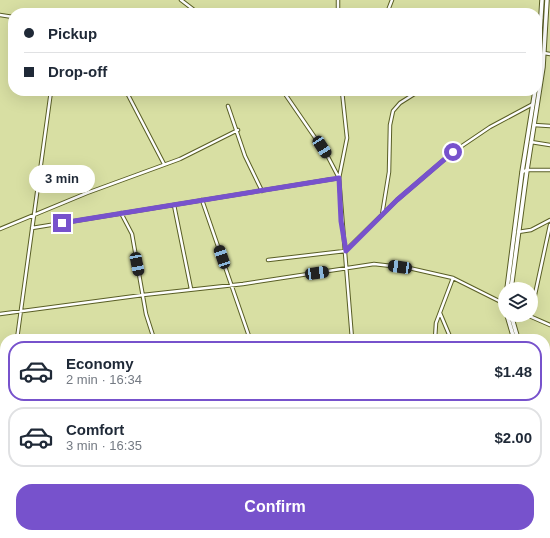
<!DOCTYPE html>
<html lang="en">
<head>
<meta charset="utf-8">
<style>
	body { margin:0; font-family:Helvetica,sans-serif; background:#f2f2f3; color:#1f2937; height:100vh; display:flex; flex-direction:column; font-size:15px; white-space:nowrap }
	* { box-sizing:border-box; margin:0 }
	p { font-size:13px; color:#747a83 }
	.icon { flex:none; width:22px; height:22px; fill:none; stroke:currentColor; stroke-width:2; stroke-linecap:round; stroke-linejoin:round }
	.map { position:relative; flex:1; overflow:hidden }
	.details { position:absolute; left:0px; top:334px; width:550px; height:204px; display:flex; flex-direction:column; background:#fff; border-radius:16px 16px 0 0; box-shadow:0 4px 16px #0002 }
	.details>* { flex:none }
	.banner { position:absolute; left:8px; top:8px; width:534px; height:88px; border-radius:16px; box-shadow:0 4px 16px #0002; display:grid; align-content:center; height:88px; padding:0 16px; background:#fff }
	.tools { position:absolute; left:498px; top:282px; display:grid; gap:8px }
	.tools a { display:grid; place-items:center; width:40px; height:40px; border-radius:50%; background:#fff; box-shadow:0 4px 16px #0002; font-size:20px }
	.end { position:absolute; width:18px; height:18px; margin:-9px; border:5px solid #7752cc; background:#fff; box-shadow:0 0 0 2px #fff }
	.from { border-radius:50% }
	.bubble { position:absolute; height:28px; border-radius:14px; background:#fff; box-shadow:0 4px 16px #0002; font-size:13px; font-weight:800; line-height:28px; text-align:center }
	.car { position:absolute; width:12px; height:24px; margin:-12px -6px; border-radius:5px; box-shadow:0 0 3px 1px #0007; background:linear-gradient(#222 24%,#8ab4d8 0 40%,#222 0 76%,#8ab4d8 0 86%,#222 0) }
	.banner b { display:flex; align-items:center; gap:14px; height:38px; font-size:15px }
	.banner b+b { border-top:1px solid #e0e1e3 }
	.banner i { width:10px; height:10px; background:#1f2937 }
	ul { padding:7px 0 0; list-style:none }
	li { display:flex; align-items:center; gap:12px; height:60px; margin:0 8px 6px; padding:0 8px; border:2px solid #e0e1e3; border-radius:16px }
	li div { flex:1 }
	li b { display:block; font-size:15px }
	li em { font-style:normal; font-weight:800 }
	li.current { border-color:#7752cc }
	li>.icon { width:36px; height:36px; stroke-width:1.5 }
	.primary-button { display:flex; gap:8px; margin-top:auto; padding:8px 16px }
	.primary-button a { flex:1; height:46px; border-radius:16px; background:#7752cc; color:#fff; font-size:16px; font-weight:800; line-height:46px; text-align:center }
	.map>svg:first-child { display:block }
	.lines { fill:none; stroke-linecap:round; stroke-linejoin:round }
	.minor-casing { stroke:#595e25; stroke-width:4.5 }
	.major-casing { stroke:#595e25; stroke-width:5.5 }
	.minor { stroke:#fff; stroke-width:2.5 }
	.major { stroke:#fff; stroke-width:3.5 }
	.route { stroke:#7752cc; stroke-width:5 }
</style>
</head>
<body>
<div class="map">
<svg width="550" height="538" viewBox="0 0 550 538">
	<rect width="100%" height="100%" fill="#d8dfa3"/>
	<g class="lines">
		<!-- minor casing -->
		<g class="minor-casing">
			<path id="minor" d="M181,0l17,13
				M338,13v-13
				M387,13l5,-13
				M0,15l13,2
				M537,23l4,-5
				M544,53l6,1
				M126,91l38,73
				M283,91l44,64 12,23 13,161
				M228,106l17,50 17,35
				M534,125l16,1
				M531,142l19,3
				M522,172l5,-2h23
				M202,200l48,139
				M174,205l17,84
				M121,213l11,21 14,80 8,25
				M382,215l7,-43 1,-47 3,-14 7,-8 19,-12
				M32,228l307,-50 8,-40 -5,-47
				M0,229l87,-36 93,-34 58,-29
				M518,232l13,-2 19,-10
				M268,260l77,-9 52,-51 56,-48 37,-25 43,-23
				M440,313l11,26
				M531,313l19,-88
				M0,314l143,-19 100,-11 131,-20 35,4 44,10 52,26
				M527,315l23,10
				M17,339l34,-248
				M435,339l1,-16 17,-45
				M545,389l5,-6
				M0,462l5,-37
				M545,499l5,-1
				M0,533l5,-4
				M311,533l2,5
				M402,533l3,5
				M453,533l2,5
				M159,538l2,-5
				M432,538l1,-5
				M438,538l11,-5
				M500,538v-5"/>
		</g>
		<!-- major casing -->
		<g class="major-casing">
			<path id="major" d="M537,80l5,-80
				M507,289l15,-117 13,-81
				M511,289l16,-119 16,-103 4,-67
				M507,315l7,24
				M511,315l7,24
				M545,418l5,16
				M545,432l5,15"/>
		</g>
		<!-- minor -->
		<use href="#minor" class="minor"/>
		<!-- major -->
		<use href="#major" class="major"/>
	</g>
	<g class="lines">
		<!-- route -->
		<path class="route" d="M62,223l277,-45 2,43 5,30 51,-51 56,-48"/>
	</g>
</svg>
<div class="tools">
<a><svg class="icon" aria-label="layers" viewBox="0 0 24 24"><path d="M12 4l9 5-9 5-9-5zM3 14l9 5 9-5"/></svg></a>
</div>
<i class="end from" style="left:453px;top:152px"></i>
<i class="end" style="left:62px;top:223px"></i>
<div class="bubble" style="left:29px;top:165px;width:66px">3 min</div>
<i class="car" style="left:322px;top:147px;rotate:147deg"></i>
<i class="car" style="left:222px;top:257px;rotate:341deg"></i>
<i class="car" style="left:137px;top:264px;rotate:169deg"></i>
<i class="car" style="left:400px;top:267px;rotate:278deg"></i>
<i class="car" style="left:317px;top:273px;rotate:82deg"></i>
<div class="banner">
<b><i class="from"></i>Pickup</b>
<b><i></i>Drop-off</b>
</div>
<section class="details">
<ul>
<li class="current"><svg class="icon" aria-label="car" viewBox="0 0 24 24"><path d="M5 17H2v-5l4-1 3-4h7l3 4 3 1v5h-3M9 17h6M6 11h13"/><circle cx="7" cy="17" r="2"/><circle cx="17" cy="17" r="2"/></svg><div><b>Economy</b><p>2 min · 16:34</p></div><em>$1.48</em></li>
<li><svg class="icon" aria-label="car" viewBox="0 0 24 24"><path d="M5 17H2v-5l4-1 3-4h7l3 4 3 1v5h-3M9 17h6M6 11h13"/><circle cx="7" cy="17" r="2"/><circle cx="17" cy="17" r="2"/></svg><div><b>Comfort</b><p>3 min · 16:35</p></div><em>$2.00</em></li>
</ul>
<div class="primary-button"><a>Confirm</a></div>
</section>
</div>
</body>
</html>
